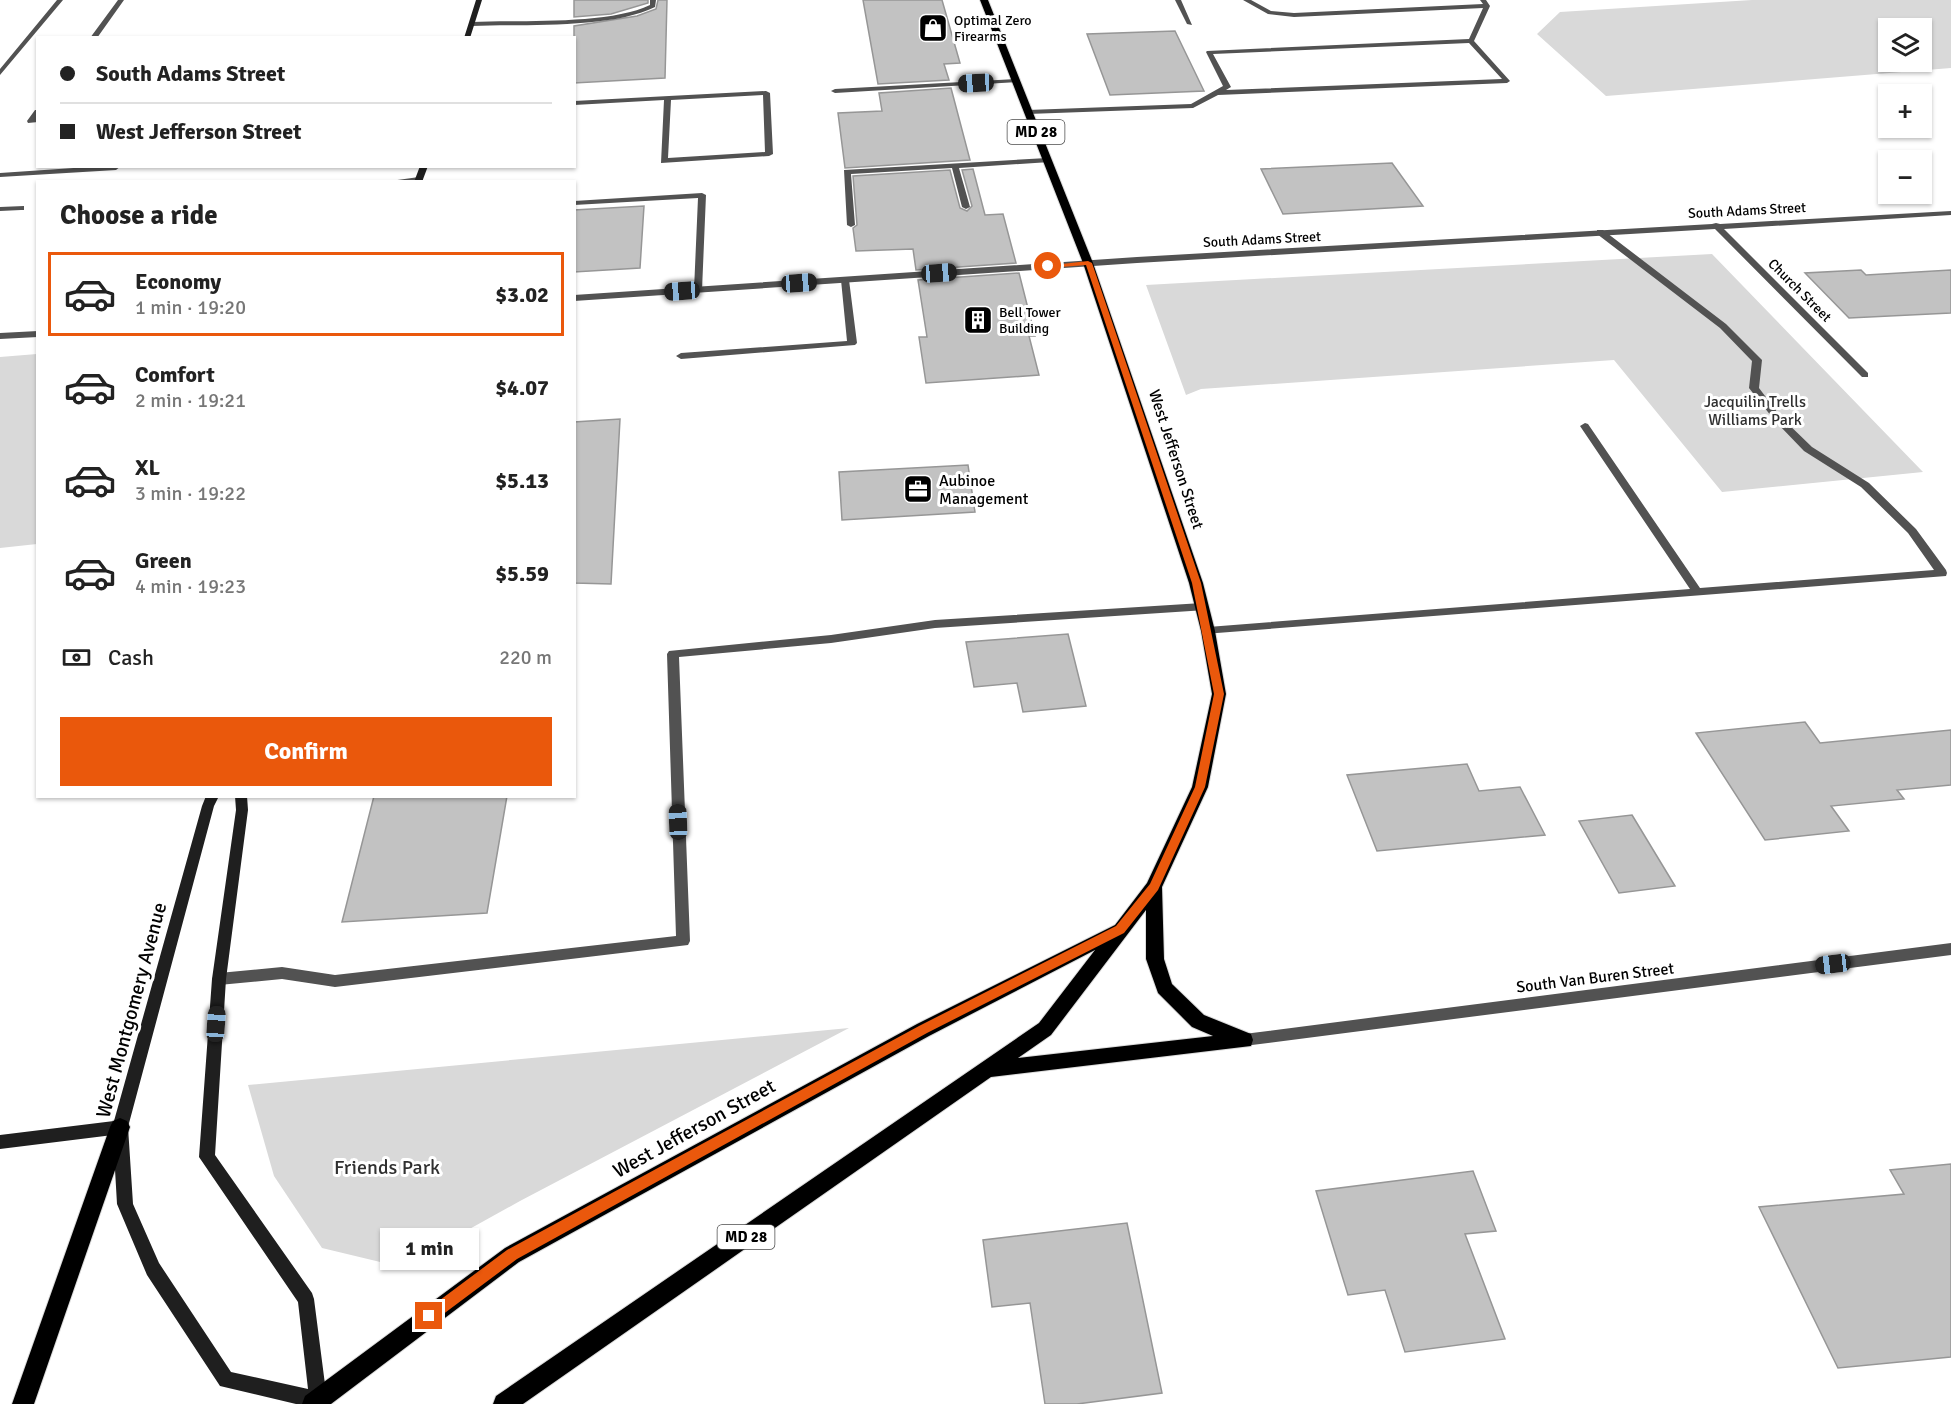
<!DOCTYPE html>
<html lang="en">
<head>
<meta charset="utf-8">
<style>
	body { margin:0; font-family:Signika,sans-serif; background:#f6f6f6; color:#222; height:100vh; display:flex; flex-direction:column; font-size:22px; white-space:nowrap }
	* { box-sizing:border-box; margin:0 }
	p { font-size:20px; color:#767676 }
	.icon { flex:none; width:33px; height:33px; fill:none; stroke:currentColor; stroke-width:2; stroke-linecap:round; stroke-linejoin:round }
	.map { position:relative; flex:1; overflow:hidden }
	.side { position:absolute; left:36px; top:180px; width:540px; height:618px; display:flex; flex-direction:column; background:#fff; border-radius:0px; box-shadow:0 2px 4px #0004 }
	.side>* { flex:none }
	.guide { position:absolute; left:36px; top:36px; width:540px; height:132px; border-radius:0px; box-shadow:0 2px 4px #0004; display:grid; align-content:center; height:132px; padding:0 24px; background:#fff }
	.buttons { position:absolute; left:1878px; top:18px; display:grid; gap:12px }
	.buttons a { display:grid; place-items:center; width:54px; height:54px; border-radius:0px; background:#fff; box-shadow:0 2px 4px #0004; font-size:30px }
	.end { position:absolute; width:27px; height:27px; margin:-14px; border:8px solid #ea580c; background:#fff; box-shadow:0 0 0 3px #fff }
	.from { border-radius:50% }
	.bubble { position:absolute; height:42px; border-radius:0px; background:#fff; box-shadow:0 2px 4px #0004; font-size:20px; font-weight:700; line-height:42px; text-align:center }
	.car { position:absolute; width:18px; height:36px; margin:-18px -9px; border-radius:8px; box-shadow:0 0 4px 2px #0007; background:linear-gradient(#222 24%,#8ab4d8 0 40%,#222 0 76%,#8ab4d8 0 86%,#222 0) }
	.guide b { display:flex; align-items:center; gap:21px; height:57px; font-size:22px }
	.guide b+b { border-top:2px solid #e0e0e0 }
	.guide i { width:15px; height:15px; background:#222 }
	ul { padding:0; list-style:none }
	li { display:flex; align-items:center; gap:18px; height:84px; margin:0 12px 9px; padding:0 12px; border:3px solid transparent; border-radius:0px }
	li div { flex:1 }
	li b { display:block; font-size:22px }
	li em { font-style:normal; font-weight:700 }
	li.active { border-color:#ea580c }
	li>.icon { width:54px; height:54px; stroke-width:1.5 }
	h2 { padding:0 24px; font-size:27px; line-height:72px }
	.pay { display:flex; align-items:center; gap:15px; height:66px; padding:0 24px; font-size:22px }
	.pay p { margin-inline-start:auto }
	.button { display:flex; gap:12px; margin-top:auto; padding:12px 24px }
	.button a { flex:1; height:69px; border-radius:0px; background:#ea580c; color:#fff; font-size:24px; font-weight:700; line-height:69px; text-align:center }
	.map>svg:first-child { display:block }
	.green { fill:#d9d9d9; fill-rule:evenodd }
	.building { fill:#c2c2c2; stroke:#969696; stroke-width:1.5 }
	.lines { fill:none; stroke-linecap:round; stroke-linejoin:round }
	.primary-casing { stroke:#dbdbdb; stroke-width:2 }
	.lane { fill:#525252; fill-rule:evenodd }
	.street { fill:#525252; fill-rule:evenodd }
	.secondary { fill:#1f1f1f; fill-rule:evenodd }
	.primary { fill:#000; fill-rule:evenodd }
	.route { fill:#ea580c }
	.labels { text-anchor:middle; stroke-width:6; stroke-linejoin:round; paint-order:stroke }
	.far-poi-label { font-size:14px; fill:#000; stroke:#fff; text-anchor:start }
	.far-street-label { font-size:14px; fill:#000; stroke:#fff }
	.shield { fill:#fff; stroke:#4c4c4c; stroke-width:1.5 }
	.shield-label { font-size:15px; font-weight:bold; fill:#000 }
	.park-label { font-size:16px; fill:#303030; stroke:#fff }
	.street-label { font-size:16px; fill:#000; stroke:#fff }
	.poi-label { font-size:16px; fill:#000; stroke:#fff; text-anchor:start }
	.near-street-label { font-size:20px; fill:#000; stroke:#fff }
	.near-park-label { font-size:20px; fill:#303030; stroke:#fff }
</style>
</head>
<body>
<div class="map">
<svg width="1951" height="1404" viewBox="0 0 1951 1404">
	<rect width="100%" height="100%" fill="#fff"/>
	<!-- green -->
	<path class="green" d="M1752,0h199v68l-345,28 -69,-62 23,-22zM1888,28h34v34h-34z
		M1712,254l211,218 -201,20 -108,-132 -413,29 -15,6 -40,-110z
		M37,354v190l-37,4v-191z
		M849,1028l-329,173 -119,66 -79,-19 -48,-72 -26,-91z"/>
	<!-- building -->
	<path class="building" d="M574,0h74v3l-37,11 -37,3z
		M658,0h9l-2,78 -91,5v-57l63,-10 19,-7z
		M863,0h79l18,63 -16,1 5,16 -71,4z
		M1175,31l29,60 -94,4 -23,-61z
		M951,88l19,72 -125,8 -7,-55 44,-2 -3,-18z
		M1392,163l31,43 -140,8 -22,-45z
		M973,169l12,46 18,-1 13,49 -100,7 -3,-21 -57,2 -3,-23 4,-3 -4,-49 97,-6 10,38 7,3 5,-5 -10,-36z
		M644,206l-4,62 -66,4v-62z
		M1861,270l5,5 85,-5v43l-102,5 -44,-45z
		M1019,273l16,63h-6l10,39 -113,8 -7,-46h8l-9,-57z
		M620,419l-9,165 -37,-1v-161z
		M968,465l7,47 -133,8 -3,-48z
		M1068,634l18,72 -63,6 -6,-29 -43,4 -8,-45z
		M1805,722l15,21 131,-13v55l-54,5 7,9 -73,7 18,25 -84,9 -69,-107z
		M1467,764l12,27 41,-4 25,48 -168,16 -30,-76z
		M374,796h133l-20,117 -145,9z
		M1632,815l43,71 -56,7 -40,-72z
		M1951,1164v193l-113,11 -79,-161 145,-13 -14,-24z
		M1473,1171l23,60 -31,3 40,105 -100,13 -20,-62 -37,5 -32,-104z
		M1127,1223l35,170 -85,11h-32l-15,-101 -38,4 -9,-67z"/>
	<g class="lines">
		<!-- primary casing -->
		<g class="primary-casing">
			<path id="primary" d="M980,0h8l105,263 110,320 12,48 11,63 -18,93 -46,100 2,72 8,25 32,31 47,19 2,6 -2,6 -260,31 -468,327h-30l3,-8 543,-373 56,-73 -166,86 -410,226 -188,142h-29l3,-8 200,-148 412,-224 198,-99 32,-42 45,-96 20,-93 -11,-63 -12,-48 -106,-320zM1146,910v49l12,34 34,34 21,9 -195,22 33,-23z
				M120,1118l7,3 3,6 -96,277h-22l98,-277 3,-6z"/>
		</g>
		<!-- lane -->
		<path class="lane" d="M118,0h6l-27,38h-7z
			M650,0h6l-1,7c-44,22 -132,17 -183,19l-3,-2 3,-2c47,-2 137,3 178,-17z
			M1175,0h6l11,25 -5,-1z
			M1243,0h8l20,11 23,2 189,-9 -3,-4h6l4,6 -16,35 36,40 -3,2 -289,12 -25,13 -165,6 -4,-2 4,-2 163,-6 32,-18 -17,-34 1,-1 262,-12 14,-31 -189,9 -26,-3zM1469,43l33,36 -276,11 5,-3 -18,-33z
			M1016,79l2,1v2l-183,11 -4,-2 4,-2z
			M766,91l4,2 3,61 -4,2 -108,7 3,-63 -90,5v-4zM763,95l2,57 -97,6 3,-58z
			M35,110h3v12l-10,1 -1,-2z
			M1047,158h3v4l-91,6 11,39 -4,2 -4,-2 -10,-39 -101,6 4,51 -4,2 -4,-2 -3,-55z
			M103,166h18l-5,4 -116,7v-4z
			M419,177l4,2 -1,2 -39,1z
			M702,193l4,2 -4,95 -4,3 -4,-3 4,-92 -124,7v-4z
			M24,206v4h-3l-21,1v-4z
			M1597,230h6l123,94 36,36 -3,28 22,29 31,30 57,36 47,46 30,41 1,3 -1,3 -742,58 -2,-3 6,-4 482,-38 -110,-163 5,-3 3,1 112,164 234,-18 -26,-37 -47,-46 -57,-36 -29,-30 -26,-33 3,-27 -32,-33 -123,-94z
			M845,277l4,3 8,63 -2,2 -174,14 -5,-3 5,-3 166,-12 -6,-61z
			M1202,603l6,4 -2,3 -271,18 -104,15 -152,14 11,284 -2,4 -353,42 -53,-8 -63,6 -5,-2 -2,-4 2,-4 5,-2 63,-6 53,8 341,-39 -9,-282 2,-3 162,-16 104,-15z"/>
		<!-- street -->
		<path class="street" d="M57,0h6l-63,75v-6z
			M1951,211v4l-227,14 144,144v4h-6l-147,-148 -578,34 -563,38v-6l563,-38 575,-33 4,-1 4,1z
			M38,331v6l-38,2v-6z
			M1951,943v12l-707,91 -5,-1 -2,-5 2,-5 5,-1z"/>
		<!-- secondary -->
		<path class="secondary" d="M476,0h6l-12,38h-6z
			M420,166h8l-6,16h-8z
			M206,796h13l-5,10 -86,321 5,77 26,59 72,109 77,17 -10,-87 -99,-145 13,-178 24,-169 -1,-14h12l1,14 -22,169 -11,176 97,138 2,6 13,101 -2,4h-29l-76,-18 -73,-111 -30,-71 -4,-69 -113,14v-14l114,-14 88,-315z"/>
		<!-- primary -->
		<use href="#primary" class="primary"/>
	</g>
	<!-- route -->
	<path class="route" d="M1088,261l4,2 109,320 23,111 -19,93 -47,103 -34,43 -197,100 -410,226 -83,62 -5,2 -5,-2 -2,-5 2,-4 83,-62 412,-224 197,-100 34,-42 45,-97 19,-93 -22,-111 -106,-318 -38,3 -3,-2z"/>
	<!-- icons -->
	<defs>
		<g id="shop-square" transform="scale(1.5)"><rect x="-9" y="-9" width="18" height="18" rx="4" fill="#000" stroke="#fff"/><path d="M-5-2.5h2.3a2.7 3.5 0 0 1 5.4 0H5L5.5 6h-11ZM-1.5-2.5h3a1.5 2.3 0 0 0-3 0Z" fill="#fff"/></g>
		<g id="building-square" transform="scale(1.5)"><rect x="-9" y="-9" width="18" height="18" rx="4" fill="#000" stroke="#fff"/><path d="M-4-6H4V6H1V3H-1V6H-4ZM-2.5-4.3h1.7v1.8h-1.7ZM.8-4.3h1.7v1.8H.8ZM-2.5-1h1.7V.8h-1.7ZM.8-1h1.7V.8H.8Z" fill="#fff"/></g>
		<g id="office-square" transform="scale(1.5)"><rect x="-9" y="-9" width="18" height="18" rx="4" fill="#000" stroke="#fff"/><path d="M-6-3h4V-5.5h4V-3h4V5H-6ZM-1-4.5V-3h2v-1.5ZM-6 0V1H6V0Z" fill="#fff"/></g>
	</defs>
	<g fill-rule="evenodd">
		<use href="#shop-square" x="933" y="28"/>
		<use href="#building-square" x="978" y="320"/>
		<use href="#office-square" x="918" y="489"/>
	</g>
	<g class="labels">
		<!-- far-poi labels -->
		<g class="far-poi-label">
			<text x="954" y="25">Optimal Zero<tspan x="954" dy="16">Firearms</tspan></text>
			<text x="999" y="317">Bell Tower<tspan x="999" dy="16">Building</tspan></text>
		</g>
		<!-- far-street labels -->
		<g class="far-street-label">
			<text transform="translate(1747 210) rotate(-3)" y="5">South Adams Street</text>
			<text transform="translate(1262 239) rotate(-3)" y="5">South Adams Street</text>
			<text transform="translate(1800 290) rotate(45)" y="5">Church Street</text>
		</g>
		<!-- shield labels -->
		<g class="shield">
			<rect x="1007.5" y="120" width="57" height="24" rx="4.5"/>
			<rect x="717.5" y="1225" width="57" height="24" rx="4.5"/>
		</g>
		<g class="shield-label">
			<text x="1036" y="137">MD 28</text>
			<text x="746" y="1242">MD 28</text>
		</g>
		<!-- park labels -->
		<g class="park-label">
			<text x="1755" y="407">Jacquilin Trells<tspan x="1755" dy="18">Williams Park</tspan></text>
		</g>
		<!-- street labels -->
		<g class="street-label">
			<text transform="translate(1177 459) rotate(72)" y="6">West Jefferson Street</text>
			<text transform="translate(1595 977) rotate(-7)" y="6">South Van Buren Street</text>
		</g>
		<!-- poi labels -->
		<g class="poi-label">
			<text x="939" y="486">Aubinoe<tspan x="939" dy="18">Management</tspan></text>
		</g>
		<!-- near-street labels -->
		<g class="near-street-label">
			<text transform="translate(131 1010) rotate(-75)" y="7">West Montgomery Avenue</text>
			<text transform="translate(694 1128) rotate(-29)" y="7">West Jefferson Street</text>
		</g>
		<!-- near-park labels -->
		<g class="near-park-label">
			<text x="387" y="1174">Friends Park</text>
		</g>
	</g>
</svg>
<div class="buttons">
<a><svg class="icon" aria-label="layers" viewBox="0 0 24 24"><path d="M12 4l9 5-9 5-9-5zM3 14l9 5 9-5"/></svg></a>
<a>+</a>
<a>−</a>
</div>
<i class="end from" style="left:1048px;top:266px"></i>
<i class="end" style="left:429px;top:1316px"></i>
<div class="bubble" style="left:380px;top:1228px;width:99px">1 min</div>
<i class="car" style="left:976px;top:83px;rotate:267deg"></i>
<i class="car" style="left:939px;top:273px;rotate:86deg"></i>
<i class="car" style="left:799px;top:283px;rotate:86deg"></i>
<i class="car" style="left:682px;top:291px;rotate:266deg"></i>
<i class="car" style="left:678px;top:822px;rotate:358deg"></i>
<i class="car" style="left:1833px;top:964px;rotate:263deg"></i>
<i class="car" style="left:216px;top:1024px;rotate:4deg"></i>
<div class="guide">
<b><i class="from"></i>South Adams Street</b>
<b><i></i>West Jefferson Street</b>
</div>
<section class="side">
<h2>Choose a ride</h2>
<ul>
<li class="active"><svg class="icon" aria-label="car" viewBox="0 0 24 24"><path d="M5 17H2v-5l4-1 3-4h7l3 4 3 1v5h-3M9 17h6M6 11h13"/><circle cx="7" cy="17" r="2"/><circle cx="17" cy="17" r="2"/></svg><div><b>Economy</b><p>1 min · 19:20</p></div><em>$3.02</em></li>
<li><svg class="icon" aria-label="car" viewBox="0 0 24 24"><path d="M5 17H2v-5l4-1 3-4h7l3 4 3 1v5h-3M9 17h6M6 11h13"/><circle cx="7" cy="17" r="2"/><circle cx="17" cy="17" r="2"/></svg><div><b>Comfort</b><p>2 min · 19:21</p></div><em>$4.07</em></li>
<li><svg class="icon" aria-label="car" viewBox="0 0 24 24"><path d="M5 17H2v-5l4-1 3-4h7l3 4 3 1v5h-3M9 17h6M6 11h13"/><circle cx="7" cy="17" r="2"/><circle cx="17" cy="17" r="2"/></svg><div><b>XL</b><p>3 min · 19:22</p></div><em>$5.13</em></li>
<li><svg class="icon" aria-label="car" viewBox="0 0 24 24"><path d="M5 17H2v-5l4-1 3-4h7l3 4 3 1v5h-3M9 17h6M6 11h13"/><circle cx="7" cy="17" r="2"/><circle cx="17" cy="17" r="2"/></svg><div><b>Green</b><p>4 min · 19:23</p></div><em>$5.59</em></li>
</ul>
<div class="pay"><svg class="icon" aria-label="cash" viewBox="0 0 24 24"><path d="M3 7h18v10H3z"/><circle cx="12" cy="12" r="2"/></svg>Cash<p>220 m</p></div>
<div class="button"><a>Confirm</a></div>
</section>
</div>
</body>
</html>
